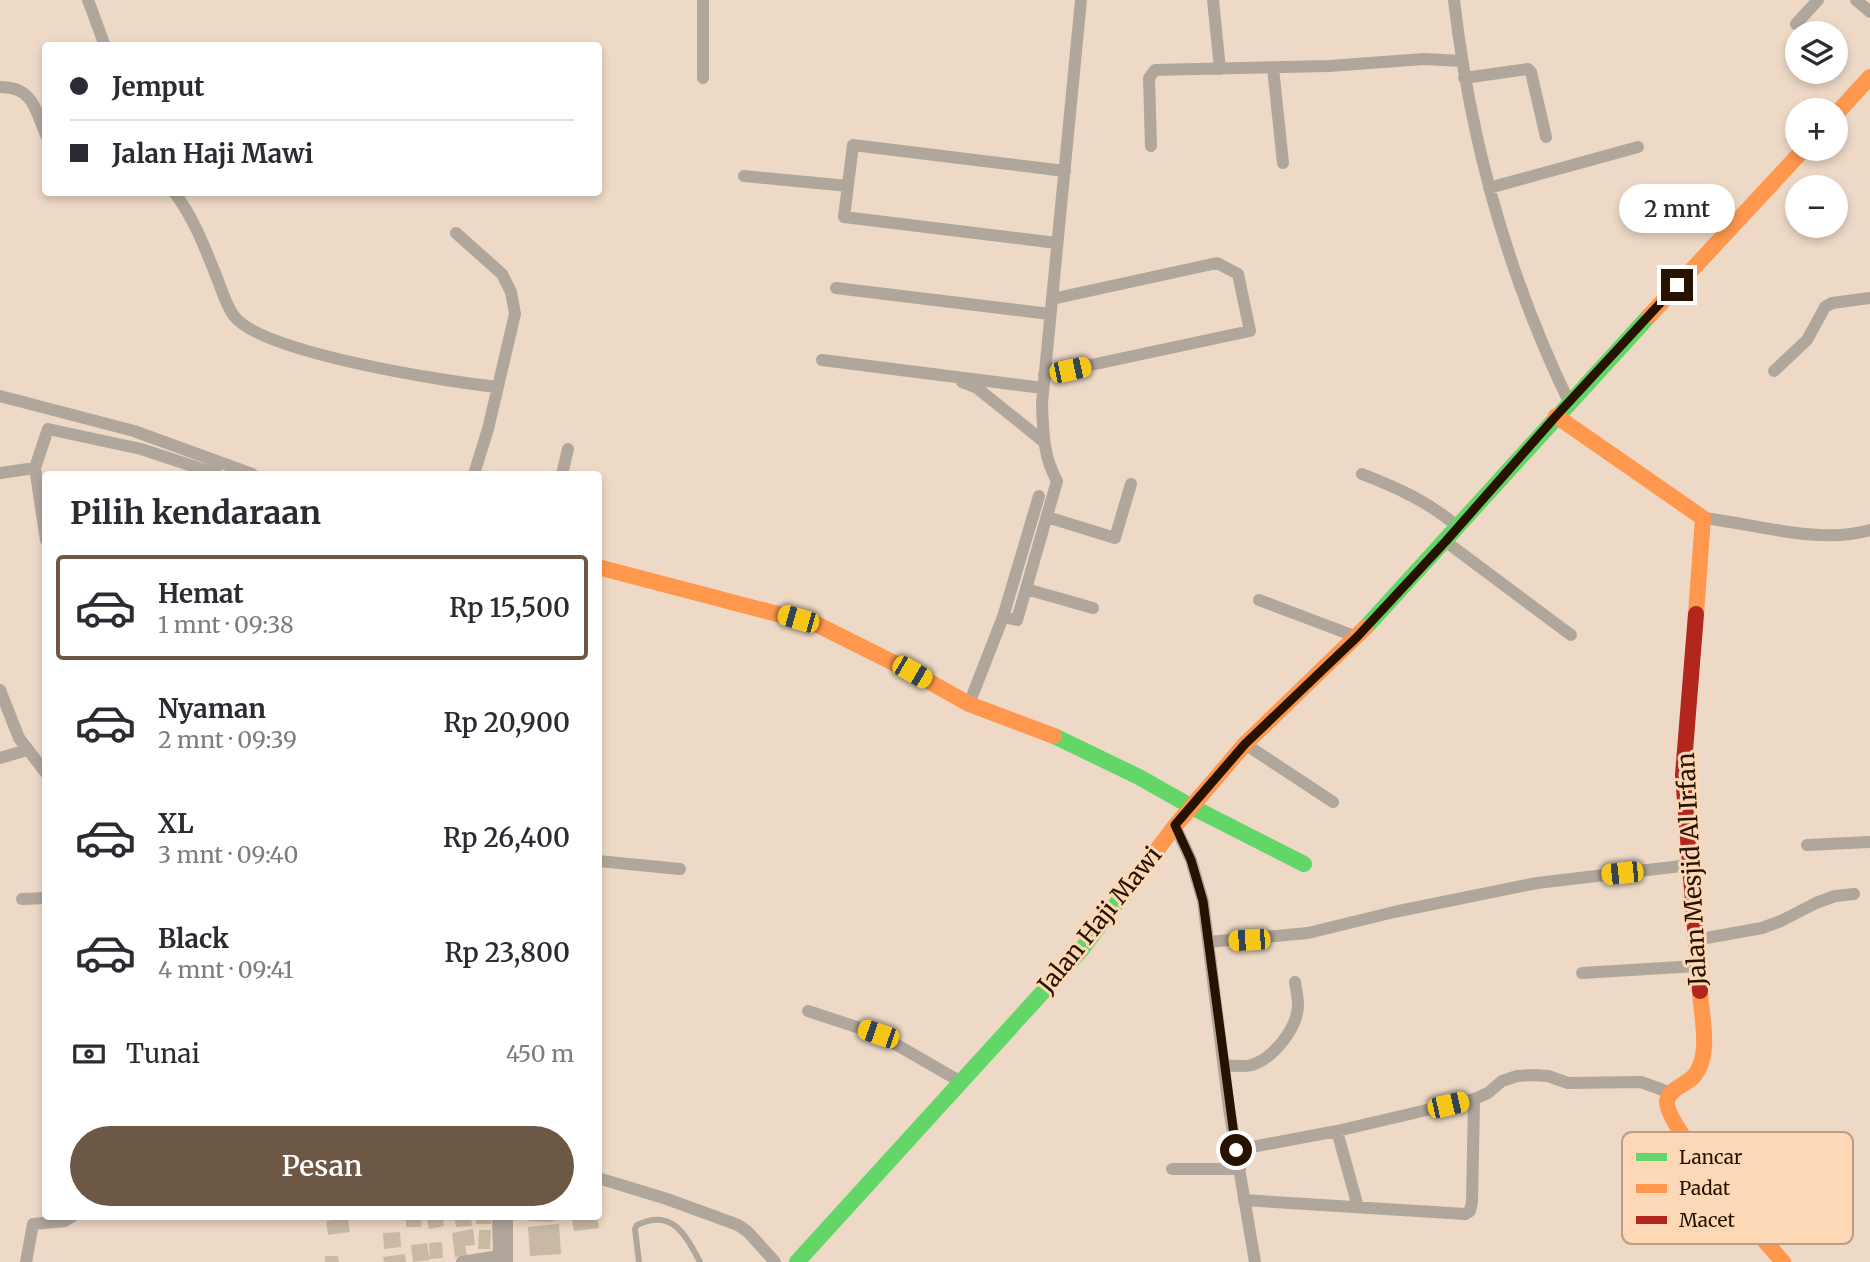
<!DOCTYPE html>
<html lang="id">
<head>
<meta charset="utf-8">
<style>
	body { margin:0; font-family:Merriweather,serif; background:#f2f2f3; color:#2b2b33; height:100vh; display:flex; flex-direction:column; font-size:26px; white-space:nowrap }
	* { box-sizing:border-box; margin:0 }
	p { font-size:23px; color:#7c7c81 }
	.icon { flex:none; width:38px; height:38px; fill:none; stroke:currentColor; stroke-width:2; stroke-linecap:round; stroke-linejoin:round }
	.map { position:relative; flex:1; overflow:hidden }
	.sheet { position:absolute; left:42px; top:471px; width:560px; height:749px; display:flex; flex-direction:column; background:#fff; border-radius:7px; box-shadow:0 4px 10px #0003 }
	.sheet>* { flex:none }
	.banner { position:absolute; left:42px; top:42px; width:560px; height:154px; border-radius:7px; box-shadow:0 4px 10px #0003; display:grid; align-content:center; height:154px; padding:0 28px; background:#fff }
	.tools { position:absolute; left:1785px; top:21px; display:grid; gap:14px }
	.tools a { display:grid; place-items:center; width:63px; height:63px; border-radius:50%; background:#fff; box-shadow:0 4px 10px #0003; font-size:35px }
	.end { position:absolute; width:32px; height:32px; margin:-16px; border:9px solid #271200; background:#fff; box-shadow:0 0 0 4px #fff }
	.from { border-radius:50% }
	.bubble { position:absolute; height:49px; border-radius:24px; background:#fff; box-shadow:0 4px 10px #0003; font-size:23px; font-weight:600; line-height:49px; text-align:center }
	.car { position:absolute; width:21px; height:42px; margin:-21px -10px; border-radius:9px; box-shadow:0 0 5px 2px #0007; background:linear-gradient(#f5c518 24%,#345 0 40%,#f5c518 0 76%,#345 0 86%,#f5c518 0) }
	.banner b { display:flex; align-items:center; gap:24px; height:66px; font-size:26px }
	.banner b+b { border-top:2px solid #e1e1e2 }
	.banner i { width:18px; height:18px; background:#2b2b33 }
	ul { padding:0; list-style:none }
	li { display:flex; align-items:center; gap:21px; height:105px; margin:0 14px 10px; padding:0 14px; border:4px solid transparent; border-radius:7px }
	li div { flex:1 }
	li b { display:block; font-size:26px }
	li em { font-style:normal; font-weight:600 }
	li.on { border-color:#6c5845 }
	li>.icon { width:63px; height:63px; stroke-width:1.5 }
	h2 { padding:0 28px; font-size:32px; line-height:84px }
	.pay { display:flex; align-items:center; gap:18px; height:77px; padding:0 28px; font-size:26px }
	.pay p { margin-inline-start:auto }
	.cta { display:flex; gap:14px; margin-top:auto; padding:14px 28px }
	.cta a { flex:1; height:80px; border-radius:42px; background:#6c5845; color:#fff; font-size:28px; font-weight:600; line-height:80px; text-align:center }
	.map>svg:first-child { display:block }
	.building { fill:#c9b9a2 }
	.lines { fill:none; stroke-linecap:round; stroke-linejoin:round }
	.lane { stroke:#b0a69c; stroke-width:6 }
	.street { stroke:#b0a69c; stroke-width:12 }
	.fast { stroke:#63d668; stroke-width:16 }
	.slow { stroke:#ff974d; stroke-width:16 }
	.jam { stroke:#b3261e; stroke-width:16 }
	.route { stroke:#271200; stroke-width:9 }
	.labels { text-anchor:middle; stroke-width:6; stroke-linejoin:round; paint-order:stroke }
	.street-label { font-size:24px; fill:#271200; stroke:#fcd8b7 }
	.key { fill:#fcd8b7; stroke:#bc9d80; stroke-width:2 }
	.key-label { font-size:19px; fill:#271200 }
</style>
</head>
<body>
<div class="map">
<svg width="1870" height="1262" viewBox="0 0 1870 1262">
	<rect width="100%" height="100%" fill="#edd9c6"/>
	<!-- building -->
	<path class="building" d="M406,1216h16l-1,11h-15z
		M426,1216h16l2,10 -15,3z
		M454,1216h17l1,10 -16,1z
		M476,1216h15v8h-15z
		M529,1216h25l-1,6 -24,-1z
		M593,1216h4l2,12 -25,3 -2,-12z
		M348,1218l2,14 -22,3 -2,-14z
		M559,1224l2,30 -31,2 -2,-29z
		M473,1229l2,16 -10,1 2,10 -12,1 -3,-24z
		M479,1230h12l-1,19h-12z
		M400,1232l1,15 -17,2 -1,-16z
		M442,1242l1,16 -13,1 -1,-16z
		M427,1243l3,17 -17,2 -2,-17z
		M405,1254l1,8h-22l-1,-5z
		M325,1256h13l1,6h-14z"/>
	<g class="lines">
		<!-- lane -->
		<path class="lane" d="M639,1262l-4,-33 2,-4c35,-17 48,9 63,37"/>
		<!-- street -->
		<path class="street" d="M88,0l17,46
			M1213,0l7,69
			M1454,0c16,139 54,276 115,402
			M1856,0l14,12
			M1796,24l22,-24
			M1273,68l10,95
			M703,78v-78
			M1464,78l64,-9 3,3 15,65
			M0,87c33,0 35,22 46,48
			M1151,146l-2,-68 6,-8 174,-4 95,-7 37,2
			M744,176l104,10
			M1489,188l149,-41
			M174,192c20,26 31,56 43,86 5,13 9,27 17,38 28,37 214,66 264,71
			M456,233l46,41 9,18 4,22 -27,115 -14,45
			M1057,243l-213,-26 9,-72 212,26
			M836,288l214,26
			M822,360l221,28
			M1774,371l33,-31 18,-33 7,-4 38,-5
			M1044,375l206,-44 -12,-57 -21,-11 -165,36
			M962,382l15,6 66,53
			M0,396l134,35 118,43
			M0,473l35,-5
			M562,474l6,-25
			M1362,474c36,14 67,28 96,53
			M1047,517l68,21 16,-54
			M1703,518c53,6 117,27 167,12
			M46,540l-11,-72 13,-39 93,20 76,25
			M1445,541l126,94
			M1026,589l67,19
			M1259,600l98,37
			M1003,617l36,-121
			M0,690l19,48 27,35
			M969,704l34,-87 14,3 40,-139c-14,-25 -14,-50 -15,-78l39,-403
			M1245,744l88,58
			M0,758l27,-8
			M1175,826l16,34 12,41 26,208 26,153
			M1807,845l63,-3
			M598,861l82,8
			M22,899l24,-1
			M1695,940l67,-12 19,-7 35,-18 19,-7 19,-2
			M1208,942l100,-9 86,-21 143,-29 153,-18
			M1582,973l114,-7
			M808,1011l70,23 83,48
			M1224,1065c9,1 19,2 28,0 22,-7 46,-38 46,-60 0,-8 -2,-16 -3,-23
			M1337,1131l21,76
			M1236,1150l101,-19 137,-32
			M1172,1169h68
			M598,1178l69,21 71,26 10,7 27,30
			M1244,1200l221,14 5,-3 2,-9 2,-103 14,-6 14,-12 15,-5 16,-1 15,1 20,7 73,-1 30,11
			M498,1216l1,40 8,-2
			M507,1216v46
			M26,1262l7,-38 32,-3 8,-5
			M462,1262l37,-6"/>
		<!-- fast -->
		<path class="fast" d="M1366,627l284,-312
			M1054,736l85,41 53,30 112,57
			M797,1262l285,-313 59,-78"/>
		<!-- slow -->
		<path class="slow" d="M1836,114l34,-37
			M1650,315l154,-166
			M1556,416l147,102 -7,96
			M598,567l218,57 96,48 57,32 85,32
			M1141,871l34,-45 70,-82 121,-117
			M1700,991c1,25 12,64 -6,85 -8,9 -24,12 -27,25 -4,23 96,138 116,161"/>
		<!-- jam -->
		<path class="jam" d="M1696,614l-13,161 17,216"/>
	</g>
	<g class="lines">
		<!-- route -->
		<path class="route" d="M1236,1150l-33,-249 -12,-41 -16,-35 70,-81 112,-107 89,-96 110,-125 121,-131"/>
	</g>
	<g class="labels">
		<!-- street labels -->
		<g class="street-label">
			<text transform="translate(1692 869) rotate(-93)" y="8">Jalan Mesjid Al Irfan</text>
			<text transform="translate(1100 920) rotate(-51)" y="8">Jalan Haji Mawi</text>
		</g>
	</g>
	<!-- legend -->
	<rect x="1622" y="1132" width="231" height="112" rx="10" class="key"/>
	<rect x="1636" y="1153" width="31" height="8" fill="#63d668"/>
	<rect x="1636" y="1184" width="31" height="9" fill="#ff974d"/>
	<rect x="1636" y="1216" width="31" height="8" fill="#b3261e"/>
	<g class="key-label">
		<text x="1679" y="1164">Lancar</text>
		<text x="1679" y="1195">Padat</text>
		<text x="1679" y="1227">Macet</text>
	</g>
</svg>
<div class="tools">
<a><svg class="icon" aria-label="layers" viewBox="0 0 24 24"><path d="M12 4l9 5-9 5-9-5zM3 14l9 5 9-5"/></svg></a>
<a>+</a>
<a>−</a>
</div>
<i class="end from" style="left:1236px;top:1150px"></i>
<i class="end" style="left:1677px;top:285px"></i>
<div class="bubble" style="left:1619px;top:184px;width:116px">2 mnt</div>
<i class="car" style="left:1070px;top:370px;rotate:78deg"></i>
<i class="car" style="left:798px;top:619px;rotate:286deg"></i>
<i class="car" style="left:912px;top:672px;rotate:120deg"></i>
<i class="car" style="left:1622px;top:873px;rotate:264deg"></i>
<i class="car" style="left:1249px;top:940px;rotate:267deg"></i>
<i class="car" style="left:878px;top:1034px;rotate:289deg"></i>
<i class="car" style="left:1448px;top:1105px;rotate:77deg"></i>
<div class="banner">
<b><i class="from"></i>Jemput</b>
<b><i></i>Jalan Haji Mawi</b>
</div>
<section class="sheet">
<h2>Pilih kendaraan</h2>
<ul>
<li class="on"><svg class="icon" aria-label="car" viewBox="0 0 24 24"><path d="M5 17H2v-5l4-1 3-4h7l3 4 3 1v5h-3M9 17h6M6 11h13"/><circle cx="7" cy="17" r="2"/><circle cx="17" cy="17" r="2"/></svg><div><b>Hemat</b><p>1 mnt · 09:38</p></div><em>Rp 15,500</em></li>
<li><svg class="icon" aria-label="car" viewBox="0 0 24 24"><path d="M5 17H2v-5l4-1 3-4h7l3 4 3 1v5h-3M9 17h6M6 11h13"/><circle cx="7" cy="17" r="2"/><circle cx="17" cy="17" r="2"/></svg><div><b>Nyaman</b><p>2 mnt · 09:39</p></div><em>Rp 20,900</em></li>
<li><svg class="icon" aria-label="car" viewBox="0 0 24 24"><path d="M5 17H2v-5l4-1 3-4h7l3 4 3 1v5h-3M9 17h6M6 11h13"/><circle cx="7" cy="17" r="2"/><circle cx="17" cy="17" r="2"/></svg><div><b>XL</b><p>3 mnt · 09:40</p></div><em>Rp 26,400</em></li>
<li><svg class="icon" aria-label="car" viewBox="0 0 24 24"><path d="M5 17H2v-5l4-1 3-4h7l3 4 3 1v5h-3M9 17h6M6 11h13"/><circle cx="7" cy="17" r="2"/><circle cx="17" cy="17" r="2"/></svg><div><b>Black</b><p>4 mnt · 09:41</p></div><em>Rp 23,800</em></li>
</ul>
<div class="pay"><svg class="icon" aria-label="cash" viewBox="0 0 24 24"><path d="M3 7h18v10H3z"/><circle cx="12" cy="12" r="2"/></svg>Tunai<p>450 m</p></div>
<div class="cta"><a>Pesan</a></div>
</section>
</div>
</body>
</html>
